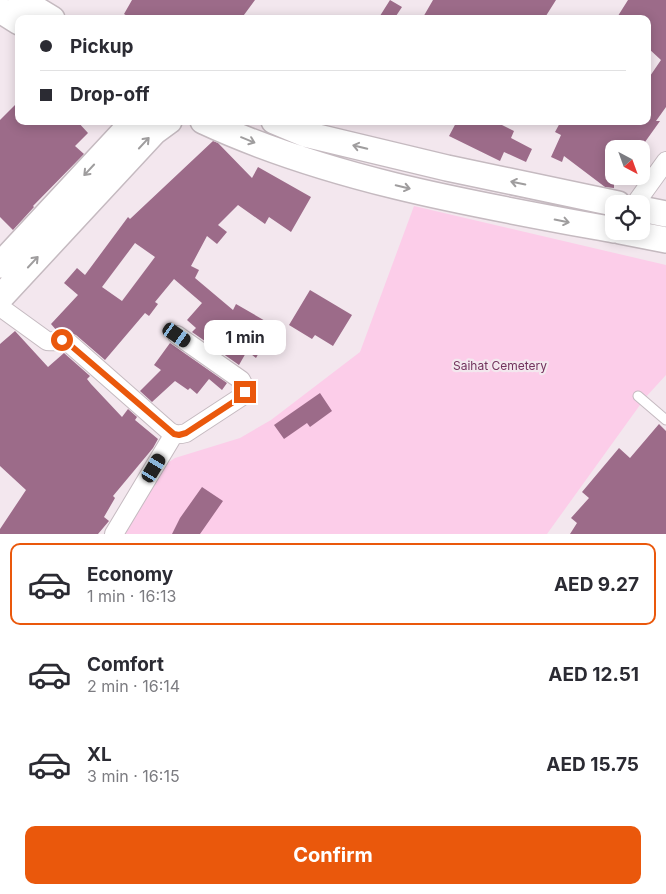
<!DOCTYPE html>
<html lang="en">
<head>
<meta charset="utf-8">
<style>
	body { margin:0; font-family:Inter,sans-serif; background:#f2f2f3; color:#2b2b33; height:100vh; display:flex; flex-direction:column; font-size:19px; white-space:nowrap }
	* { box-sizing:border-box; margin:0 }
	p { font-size:16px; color:#7c7c81 }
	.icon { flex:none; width:28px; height:28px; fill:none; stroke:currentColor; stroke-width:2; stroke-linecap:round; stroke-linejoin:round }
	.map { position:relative; height:534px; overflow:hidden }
	.side { display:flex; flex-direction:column; background:#fff; flex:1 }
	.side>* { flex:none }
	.banner { position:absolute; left:15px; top:15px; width:636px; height:110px; border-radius:10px; box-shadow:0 2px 12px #0003; display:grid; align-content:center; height:110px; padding:0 25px; background:#fff }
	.needle { width:32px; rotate:139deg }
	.controls { position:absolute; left:605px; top:140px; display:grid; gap:10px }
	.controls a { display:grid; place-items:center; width:45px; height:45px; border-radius:10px; background:#fff; box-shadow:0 2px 12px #0003; font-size:25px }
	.end { position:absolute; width:22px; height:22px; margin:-11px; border:6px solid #ea580c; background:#fff; box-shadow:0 0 0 2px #fff }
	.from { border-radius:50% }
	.bubble { position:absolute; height:35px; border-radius:10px; background:#fff; box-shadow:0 2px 12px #0003; font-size:16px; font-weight:700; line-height:35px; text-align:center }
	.car { position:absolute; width:15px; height:30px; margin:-15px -8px; border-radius:6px; box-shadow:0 0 4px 1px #0007; background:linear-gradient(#222 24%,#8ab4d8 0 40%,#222 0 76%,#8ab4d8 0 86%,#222 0) }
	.banner b { display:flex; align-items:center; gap:18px; height:48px; font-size:19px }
	.banner b+b { border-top:1px solid #e1e1e2 }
	.banner i { width:12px; height:12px; background:#2b2b33 }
	ul { padding:9px 0 0; list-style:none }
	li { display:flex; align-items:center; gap:15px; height:82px; margin:0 10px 8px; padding:0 15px; border:2px solid transparent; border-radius:10px }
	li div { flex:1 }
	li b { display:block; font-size:19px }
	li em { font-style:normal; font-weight:700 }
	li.on { border-color:#ea580c }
	li>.icon { width:45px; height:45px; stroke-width:1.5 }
	.cta { display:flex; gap:10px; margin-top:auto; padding:10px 25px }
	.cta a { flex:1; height:58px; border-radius:10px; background:#ea580c; color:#fff; font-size:20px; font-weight:700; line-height:58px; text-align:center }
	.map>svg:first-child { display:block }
	.green { fill:#fccde9 }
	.building { fill:#9c6b89; fill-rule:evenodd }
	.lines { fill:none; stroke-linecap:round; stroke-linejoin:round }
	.lane-casing { stroke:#c5bac0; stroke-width:11 }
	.street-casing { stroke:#c5bac0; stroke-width:20 }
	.secondary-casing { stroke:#c5bac0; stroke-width:28 }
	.lane { stroke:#fff; stroke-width:9 }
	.street { stroke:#fff; stroke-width:18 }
	.secondary { stroke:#fff; stroke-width:25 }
	.oneway { stroke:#9f9d9e }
	.route { stroke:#ea580c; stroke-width:6 }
	.labels { text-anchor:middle; stroke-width:4.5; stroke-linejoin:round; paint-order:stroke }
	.park-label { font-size:12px; fill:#72335d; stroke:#f3e7ee }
</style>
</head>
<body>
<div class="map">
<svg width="666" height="534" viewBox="0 0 666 534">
	<rect width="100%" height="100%" fill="#f3e7ee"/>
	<!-- green -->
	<path class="green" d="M414,206l252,59v110l-21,23 -98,136h-428l35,-62 21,-14 65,-20 31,-18 89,-68z"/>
	<!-- building -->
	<path class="building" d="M132,0h123l-14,19h-109l-8,-5z
		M390,0l12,7 -8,12h-16z
		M433,0h123l-12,19h-122z
		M628,0h38v107l-10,14h4l-20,28h-26v39l-9,-1 -41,-31 -2,6 -11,-5 10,-22 -6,-3 6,-11h87v-42l13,-19 -13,-12v-29h-32z
		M19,101v20h58l11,12 -13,13 9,8 -51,52 1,1 -21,23 -13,-13v-97z
		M457,121h37l20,10 -3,7 21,11 -6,13 -22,-10 -4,9 -51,-25z
		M213,141l5,2 34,35 6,-11 53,30 -20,35 -22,-15 -4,7 -27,-19 -20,20 9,7 -10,12 -10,-8 -16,30 8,4 -4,8 38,32 3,-6 38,22 -18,32 -9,-7 -8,14 -47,-33 4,-4 -9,-8 15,-17 -28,-24 -19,23 3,2 -9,12 -4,-3 -40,47 -29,-25 -8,-3 -11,-1 -6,-7 27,-29 -14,-12 13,-15 8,7 43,-58 2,2zM135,243l20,14 -33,44 -20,-14z
		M310,290l42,25 -19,31 -18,-11 -3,4 -23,-14z
		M15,331l33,36 16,-14 26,23 -3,3 4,5 31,33 6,-8 9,8 -2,3 23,19 -5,9 -40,48 2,2 -11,19 5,4 -11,13h-98v-5l26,-39 -26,-24v-122z
		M170,343l57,40 -5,7 -13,-11 -12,15 -7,-6 -2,2 -13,-9 -23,21 -12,-11 21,-21 -7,-5z
		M320,393l12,18 -22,16 -3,-4 -23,16 -10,-14z
		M659,424l7,7v103h-96l7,-11 -6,-5 18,-20 -7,-6 37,-44 11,10z
		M202,487l21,14 -23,33h-28l8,-16z"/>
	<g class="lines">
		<!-- lane casing -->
		<g class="lane-casing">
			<path id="lane" d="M638,396l28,24"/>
		</g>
		<!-- street casing -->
		<g class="street-casing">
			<path id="street" d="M635,204l31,-43
				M0,307l47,34c8,1 14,-1 22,2l100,88c6,4 10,4 17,2l55,-36c5,-7 4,-10 0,-17l-64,-45
				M114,534l60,-100"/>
		</g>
		<!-- secondary casing -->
		<g class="secondary-casing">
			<path id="secondary" d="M21,0l31,19
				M0,10l19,12
				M203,121c127,59 274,84 411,109
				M274,121l31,13 142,34 171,36
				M641,209l25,5
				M620,231l46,9
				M0,265l134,-144
				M0,298l154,-166 15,-11"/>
		</g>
		<!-- lane -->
		<use href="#lane" class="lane"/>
		<!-- street -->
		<use href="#street" class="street"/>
		<!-- secondary -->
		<use href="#secondary" class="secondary"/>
	</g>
	<!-- one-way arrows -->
	<defs><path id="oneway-shaft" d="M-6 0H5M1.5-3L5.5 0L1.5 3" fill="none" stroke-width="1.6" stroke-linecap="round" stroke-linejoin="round" transform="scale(1.25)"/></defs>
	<g class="oneway">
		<use href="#oneway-shaft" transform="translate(248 140) rotate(22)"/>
		<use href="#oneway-shaft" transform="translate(144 143) rotate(-47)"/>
		<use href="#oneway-shaft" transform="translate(360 147) rotate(-166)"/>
		<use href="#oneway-shaft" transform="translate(89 170) rotate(133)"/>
		<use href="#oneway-shaft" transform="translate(518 183) rotate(-168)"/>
		<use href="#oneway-shaft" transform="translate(403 187) rotate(13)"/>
		<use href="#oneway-shaft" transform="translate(562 221) rotate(11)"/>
		<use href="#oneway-shaft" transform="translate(33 262) rotate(-47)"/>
	</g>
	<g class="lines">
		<!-- route -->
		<path class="route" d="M62,340l7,4 105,90 5,1 7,-2 55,-36 4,-5"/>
	</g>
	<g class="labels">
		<!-- park labels -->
		<g class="park-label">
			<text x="500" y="370">Saihat Cemetery</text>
		</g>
	</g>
</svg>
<div class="controls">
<a><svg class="needle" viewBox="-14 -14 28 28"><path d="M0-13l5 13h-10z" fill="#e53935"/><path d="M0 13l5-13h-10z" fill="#7c7c81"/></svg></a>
<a><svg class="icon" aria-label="locate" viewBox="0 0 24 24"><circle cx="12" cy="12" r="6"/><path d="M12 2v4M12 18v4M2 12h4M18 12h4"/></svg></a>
</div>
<i class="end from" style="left:62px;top:340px"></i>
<i class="end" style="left:245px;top:392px"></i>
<div class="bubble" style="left:204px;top:320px;width:82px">1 min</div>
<i class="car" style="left:177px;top:335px;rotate:125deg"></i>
<i class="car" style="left:154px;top:468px;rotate:31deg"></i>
<div class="banner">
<b><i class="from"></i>Pickup</b>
<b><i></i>Drop-off</b>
</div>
</div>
<section class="side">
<ul>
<li class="on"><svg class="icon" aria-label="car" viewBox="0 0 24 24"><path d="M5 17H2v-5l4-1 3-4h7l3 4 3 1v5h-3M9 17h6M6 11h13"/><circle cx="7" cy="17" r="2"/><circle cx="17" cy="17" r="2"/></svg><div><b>Economy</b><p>1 min · 16:13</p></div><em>AED 9.27</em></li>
<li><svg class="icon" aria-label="car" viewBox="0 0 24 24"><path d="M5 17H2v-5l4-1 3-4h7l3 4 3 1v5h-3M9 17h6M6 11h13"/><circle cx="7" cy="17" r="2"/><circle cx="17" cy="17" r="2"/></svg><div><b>Comfort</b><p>2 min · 16:14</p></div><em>AED 12.51</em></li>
<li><svg class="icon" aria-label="car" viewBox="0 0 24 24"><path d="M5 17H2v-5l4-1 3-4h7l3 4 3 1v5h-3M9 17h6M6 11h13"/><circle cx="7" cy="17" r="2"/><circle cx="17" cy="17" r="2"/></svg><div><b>XL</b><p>3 min · 16:15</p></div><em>AED 15.75</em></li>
</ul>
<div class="cta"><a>Confirm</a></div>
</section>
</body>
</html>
